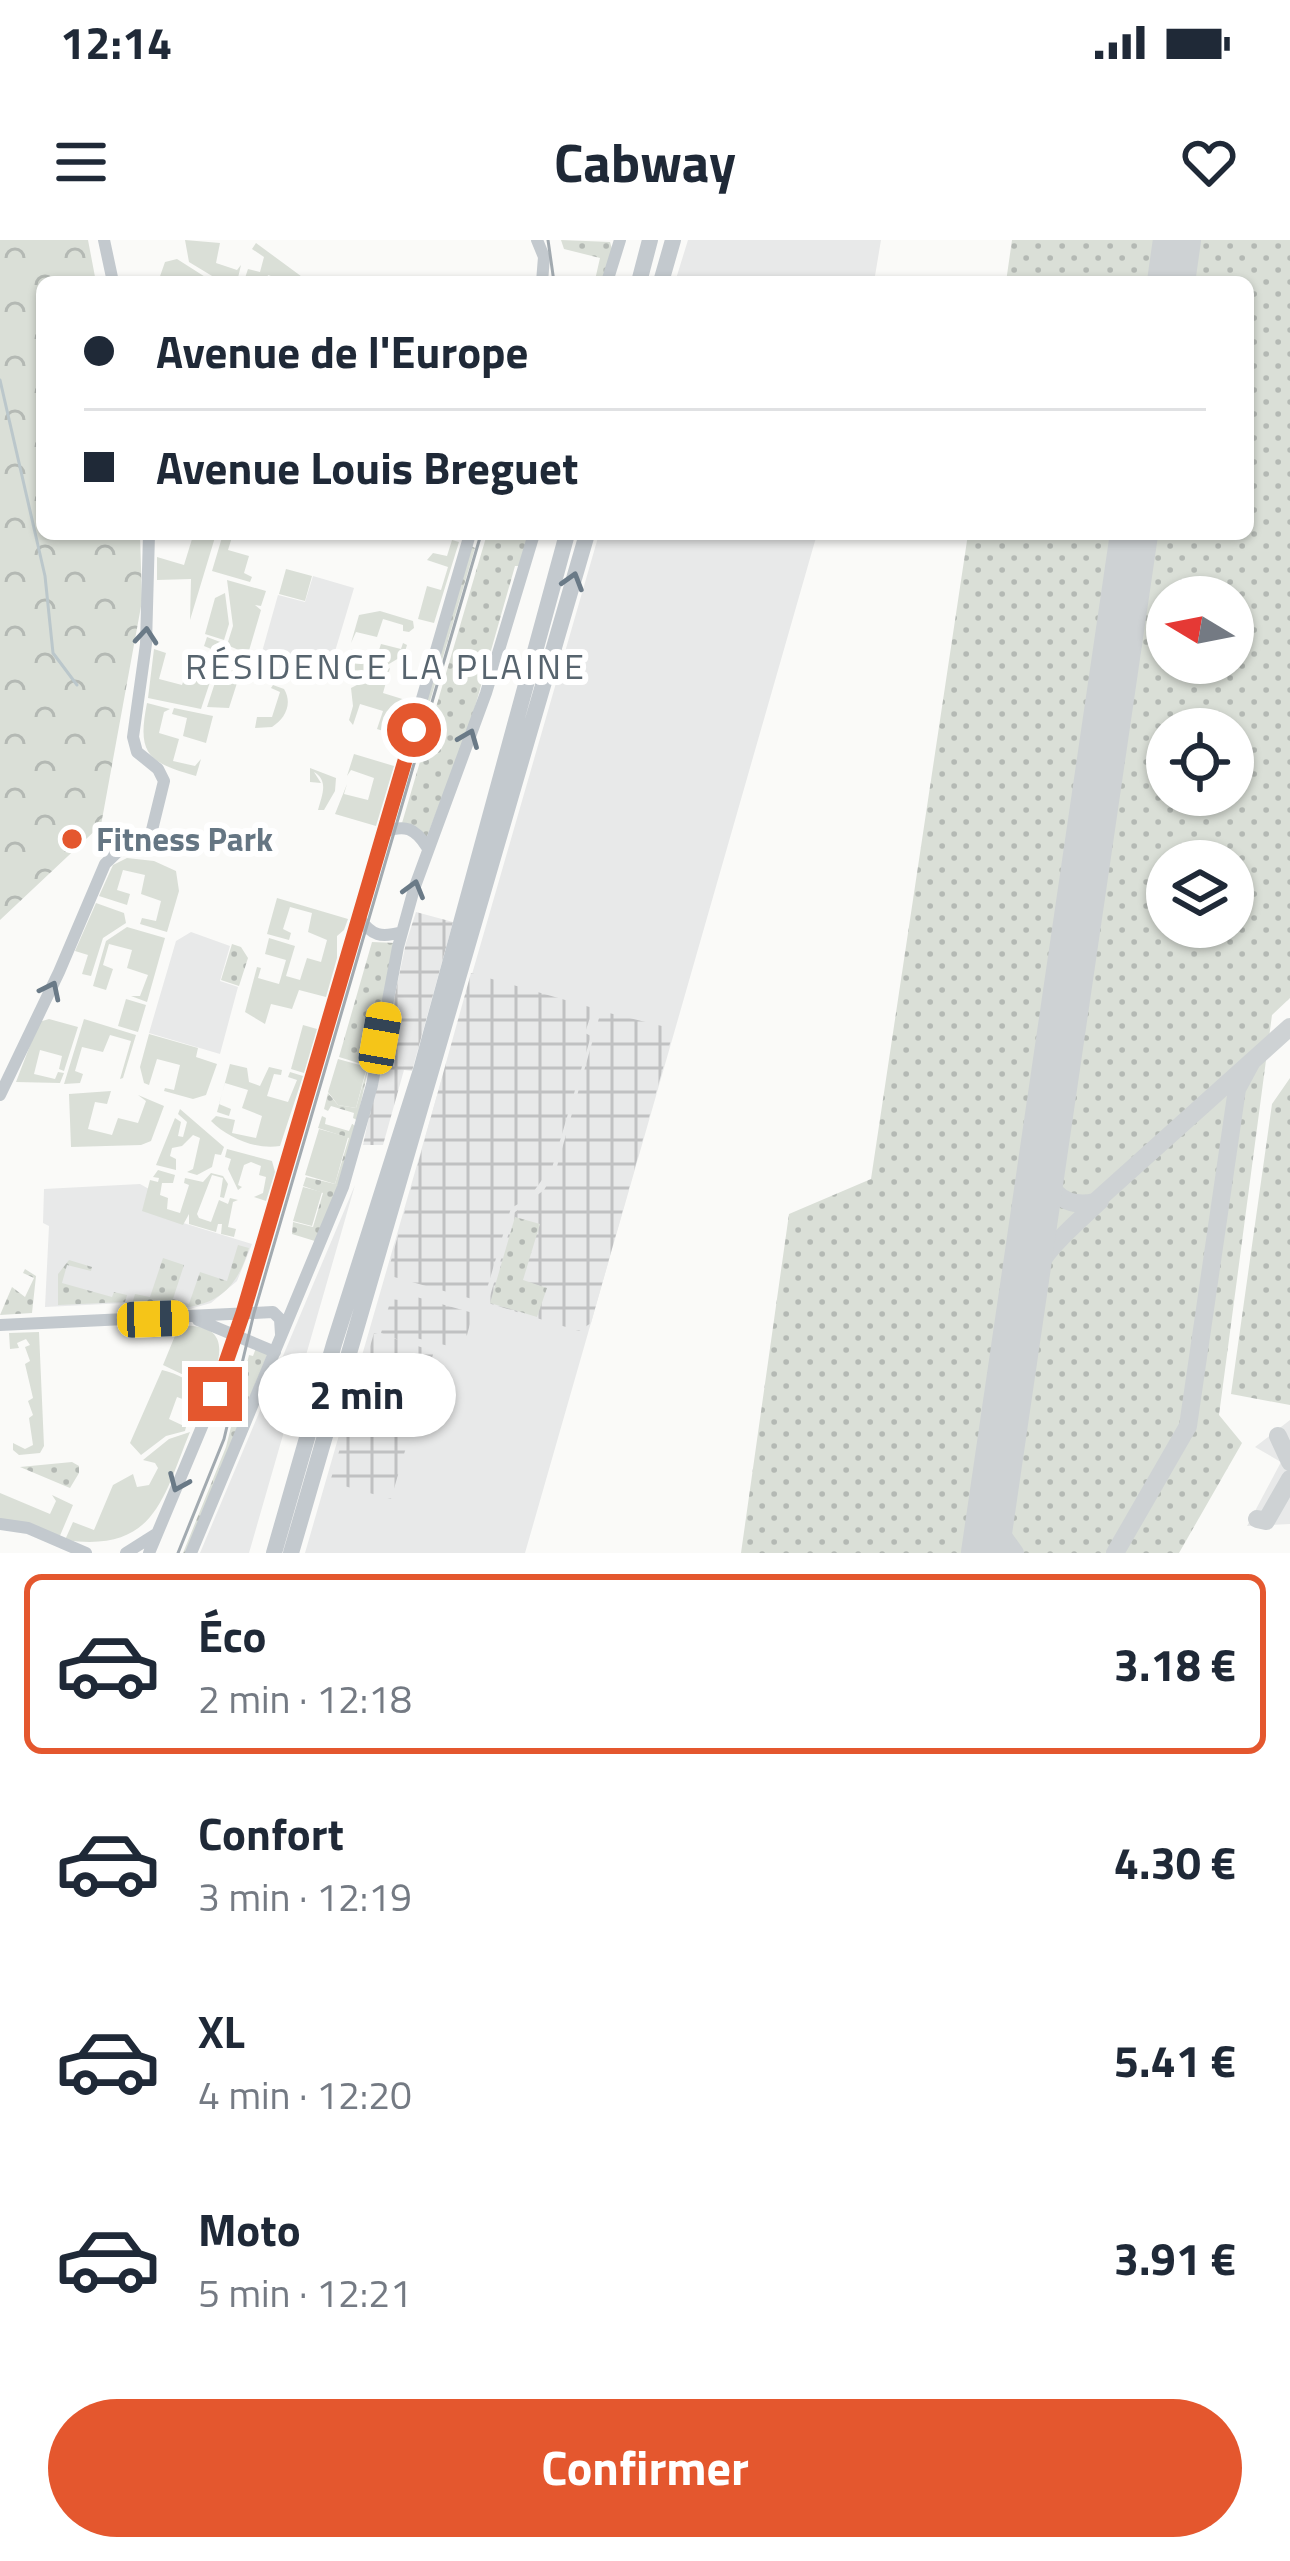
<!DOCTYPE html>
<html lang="fr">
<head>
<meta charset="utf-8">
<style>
	body { margin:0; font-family:"Titillium Web",sans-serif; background:#f2f2f3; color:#1f2937; height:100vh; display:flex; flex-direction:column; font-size:45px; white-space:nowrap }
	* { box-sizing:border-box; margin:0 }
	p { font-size:39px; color:#747a83 }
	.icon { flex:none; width:66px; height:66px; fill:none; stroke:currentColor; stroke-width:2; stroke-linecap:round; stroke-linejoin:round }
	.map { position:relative; height:1313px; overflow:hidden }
	.panel { display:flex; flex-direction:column; background:#fff; flex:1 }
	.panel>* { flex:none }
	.top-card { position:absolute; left:36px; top:36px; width:1218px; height:264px; border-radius:18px; box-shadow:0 3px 9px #0004; display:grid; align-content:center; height:264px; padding:0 48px; background:#fff }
	.needle { width:78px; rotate:280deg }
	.controls { position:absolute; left:1146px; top:336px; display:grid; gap:24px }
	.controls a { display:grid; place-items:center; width:108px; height:108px; border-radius:50%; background:#fff; box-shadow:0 3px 9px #0004; font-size:60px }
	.end { position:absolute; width:54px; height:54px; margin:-27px; border:15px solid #e4572e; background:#fff; box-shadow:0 0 0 6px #fff }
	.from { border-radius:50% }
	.bubble { position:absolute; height:84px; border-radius:42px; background:#fff; box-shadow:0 3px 9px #0004; font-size:39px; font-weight:700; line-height:84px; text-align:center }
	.car { position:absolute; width:36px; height:72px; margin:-36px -18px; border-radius:15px; box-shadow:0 0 9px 3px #0007; background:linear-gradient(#f5c518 24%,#345 0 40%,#f5c518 0 76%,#345 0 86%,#f5c518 0) }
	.top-card b { display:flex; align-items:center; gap:42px; height:114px; font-size:45px }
	.top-card b+b { border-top:3px solid #e0e1e3 }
	.top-card i { width:30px; height:30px; background:#1f2937 }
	ul { padding:21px 0 0; list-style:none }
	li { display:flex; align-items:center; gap:36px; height:180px; margin:0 24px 18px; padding:0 24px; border:6px solid transparent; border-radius:18px }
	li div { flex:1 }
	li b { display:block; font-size:45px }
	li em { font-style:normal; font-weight:700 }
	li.current { border-color:#e4572e }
	li>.icon { width:108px; height:108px; stroke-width:1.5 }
	.primary-button { display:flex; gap:24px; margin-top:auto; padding:24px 48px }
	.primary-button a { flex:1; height:138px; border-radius:72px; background:#e4572e; color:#fff; font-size:48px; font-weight:700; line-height:138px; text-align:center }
	.status { display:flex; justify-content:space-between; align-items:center; height:84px; padding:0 60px; background:#fff; direction:ltr }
	.status svg { height:33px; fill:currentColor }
	header { display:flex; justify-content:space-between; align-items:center; height:156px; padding:0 48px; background:#fff; font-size:54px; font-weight:700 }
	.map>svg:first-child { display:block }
	.built { fill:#e8e9e9 }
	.industrial { fill:url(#industrial-grid) }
	.grass { fill:url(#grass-dots); fill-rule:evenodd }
	.forest { fill:url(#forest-crowns) }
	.green { fill:#dadfd7 }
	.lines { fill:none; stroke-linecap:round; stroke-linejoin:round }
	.stream { stroke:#bbc7cb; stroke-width:3 }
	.taxiway { stroke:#ced2d4; stroke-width:18 }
	.runway { stroke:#ced2d4; stroke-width:48 }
	.secondary { stroke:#c3c9ce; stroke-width:12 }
	.highway { stroke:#c3c9ce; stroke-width:16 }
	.tram { stroke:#a2aab0; stroke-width:3 }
	.oneway { stroke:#6a7a87 }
	.route { stroke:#e4572e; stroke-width:15 }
	.poi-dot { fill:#e4572e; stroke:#fff; stroke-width:4.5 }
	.labels { text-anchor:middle; stroke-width:12; stroke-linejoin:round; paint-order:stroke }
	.poi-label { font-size:33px; font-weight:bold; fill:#657683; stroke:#fff; text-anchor:start }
	.neighbourhood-label { font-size:36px; letter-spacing:3px; fill:#57646e; stroke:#fff }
</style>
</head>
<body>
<div class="status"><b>12:14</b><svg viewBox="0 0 49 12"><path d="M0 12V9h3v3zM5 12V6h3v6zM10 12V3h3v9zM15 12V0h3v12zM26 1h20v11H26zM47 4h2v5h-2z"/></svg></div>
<header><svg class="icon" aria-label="menu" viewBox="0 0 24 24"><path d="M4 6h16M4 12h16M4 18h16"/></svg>Cabway<svg class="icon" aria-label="heart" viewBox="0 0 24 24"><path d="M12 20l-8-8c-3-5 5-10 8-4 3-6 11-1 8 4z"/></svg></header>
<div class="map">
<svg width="1290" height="1313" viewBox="0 0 1290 1313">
	<defs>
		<pattern id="industrial-grid" width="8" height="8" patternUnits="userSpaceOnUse" patternTransform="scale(3)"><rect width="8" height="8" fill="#e8e9e9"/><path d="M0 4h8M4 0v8" fill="none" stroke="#c0c1c2"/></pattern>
		<pattern id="grass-dots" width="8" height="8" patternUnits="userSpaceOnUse" patternTransform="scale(3)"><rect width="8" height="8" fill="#dadfd7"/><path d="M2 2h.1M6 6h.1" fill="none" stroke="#b4b9b4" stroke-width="1.8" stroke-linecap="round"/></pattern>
		<pattern id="forest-crowns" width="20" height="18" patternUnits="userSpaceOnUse" patternTransform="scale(3)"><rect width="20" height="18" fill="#dadfd7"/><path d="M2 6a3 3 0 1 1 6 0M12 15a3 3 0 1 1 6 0" fill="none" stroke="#b4b9b4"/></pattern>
	</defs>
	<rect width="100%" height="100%" fill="#fafaf8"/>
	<!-- built -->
	<path class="built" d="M688,0h193l-7,42h-199z
		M599,294h218l-292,1019h-220z
		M313,336l41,12 -27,90 -9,6 -51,-15 -7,-10 18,-64 27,7z
		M191,692l39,14 -10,35 18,6 -18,67 -71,-21 27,-92z
		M140,944l9,5 -5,22 108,33 -15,37 -26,22 -25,7 -36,1 -24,-8 -81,4 4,-81 -6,-3 1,-34z
		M355,945l-106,368h-49z
		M1290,1180v104l-43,2 34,-64 -26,-15z"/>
	<!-- industrial -->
	<path class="industrial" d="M416,672l37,10 -41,149 -8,-1 -21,75h-20l43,-202z
		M471,733l122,35 -8,25 6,3 -42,142 -5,-1 -15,21 -18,10 -28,94 -96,-27z
		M601,771l73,18 -83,294 -12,8 -91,-28 27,-91 29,-22 12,-20z
		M413,1056l60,17 -6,22 -14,12 -37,-9 -2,7 20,6 -43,148 -61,-17 44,-149 25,7 -18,-7 10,-34 15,2z"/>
	<!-- grass -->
	<path class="grass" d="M561,0l49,2 2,7 -9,33 -8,-2 5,-22 -36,-9z
		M1012,0h278v758l-18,17 -53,400 23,28 -63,110h-438l48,-339 82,-35 97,-645h280v-252h-242zM1167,357h66v66h-66zM1233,489v66h-66v-66zM1233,621v66h-66v-66z
		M487,294h43l-10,32h-5l-46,162 -43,111 -24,-16z
		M471,306l4,2 -81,276 -4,1z
		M372,702l24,1 -39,177 -4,-2 1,-5 -23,-7 -3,5 -4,-2 4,-16 10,12 18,3 12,-42 -29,-9z
		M232,704l9,3 7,11 -9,28 -18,-6z
		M1290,838v327l-59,-11 41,-290z
		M322,876l4,2 -1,6 24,7 3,-7 6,4 -40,114 -26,-8 1,-12 20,5 10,-34 -20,-7 3,-9 29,7 14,-46 -31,-10z
		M515,977l25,7 -17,56 24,8 -10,29 -47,-14z
		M238,1005l11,3c-19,66 -60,60 -119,63l5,-17 15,3 13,-39 21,7 -11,34 16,5 11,-32 27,9z
		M69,1020l23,7 -1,4 -24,-6 -5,18 50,14 2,-5 13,3 -2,7 -67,3v-31z
		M25,1029l11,7 -4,37 -32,2 12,-28 13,10 9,-19 -11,-5z
		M256,1108l12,5 -82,200h-3l43,-106 23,-92 4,1z
		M72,1222l7,4v7l-9,15 -50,-21z"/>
	<!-- forest -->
	<path class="forest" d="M0,0h88l8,42h-54v252h98l2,67 -41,224 -101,95z"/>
	<!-- green -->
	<path class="green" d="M185,0l35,3 -4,20 21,7 4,-5 -4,17h-15l-33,-20z
		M256,3l53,39h-20l-21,-7 -2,7 -21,-4 3,-9 12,3 4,-15 -12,-8z
		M177,19l33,21v2h-22l-21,-6 -3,6h-6l7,-20z
		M176,294h40l-26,86 1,-41 -34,1v-23l27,8 8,-26z
		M223,294h10l-5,16 21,6 -5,17 8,4 -2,5 -38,-11z
		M452,300l7,2 -25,81 -16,-4 9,-33 14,4 7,-23 -21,-7 6,-7 14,3z
		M286,329l26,7 -7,25 -26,-7z
		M227,340l39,11 -5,15 -6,-1 6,5 -13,44 -21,-9 6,-19z
		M225,353l4,31 -5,16 -19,-6 10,-36z
		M380,371l33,10 1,7 -5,4 -6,-1v-6l-20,-6 -6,18 -21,-5 -5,11 8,-28z
		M207,397l16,6 -22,66 -53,-11 6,-49 12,4 -7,26 23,6 7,-20 20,6 7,-20 -12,-5z
		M403,403l4,2 -3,10 -47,28 -6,-1 -6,-10 6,-23 6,1 -1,6 19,6 6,-18 20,5z
		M226,409l19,9 -16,50 -22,-1z
		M390,428l-7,25 29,9 -16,55 3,-21 -22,-7 6,-18 -23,-7 -7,21 -4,-5 4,-14 -2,-18z
		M273,445l11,4c9,15 1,30 -12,38l-17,1 2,-11h15l8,-25 -9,-4z
		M147,463l23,6 -6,3 -5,21 20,6 -6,22 22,5 6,-7 -5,17c-49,-14 -59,-22 -49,-73z
		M174,468l39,8 -7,27 -23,-7 4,-18 -15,-4z
		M354,514l40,12 -18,60 -41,-12 12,-30 -3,10 24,6 6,-22 -23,-8 -4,6z
		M310,528l26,10 -1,13 -11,19h-6c4,-15 11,-29 -4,-38l7,11 -11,-1z
		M127,618l27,3 22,10 3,20 -12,41 -27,-8 2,-6 14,3 5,-20 -20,-7 4,-19 -22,-5 -6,20 13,4 -3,11 -28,-9 14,-31z
		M277,658l71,21 -4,11 -7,6v22l-11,39 -27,-7 -7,19 -21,-5 -6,20 -20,-12 12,-45 4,1 -3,10 21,6 7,-24 -21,-6 4,-16 26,8 -9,30 14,4 7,-22 14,4 6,-22 -19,-8 4,-19 -22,-6 -7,22 8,4 -2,7 -22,-6z
		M96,663l28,10 2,10 -23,15 -12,38 -9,-2 6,-19 -13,-4z
		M127,687l38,11 -18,64 -16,-6h9l8,-21 -21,-7 5,-18 -23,-6 -6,21 10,4 -7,21 -13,-4 13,-45z
		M126,759l20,6 -8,27 -20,-6z
		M49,779l29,8 -14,44 -5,-2 3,-13 -22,-6 -6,24 21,5 3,-7 6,1 -4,10 -44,-1 23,-60z
		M84,779l52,16 -13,43 -3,1 11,-38 -21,-6 -7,17 -21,-5 -7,24 8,3 -3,9 -16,1z
		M303,785l14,4 -13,44 -13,-4z
		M149,794l49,14 -2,9 21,7 -11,31 -13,4 -29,-8 1,-3 9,2 6,-25 -23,-6 -8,26 -5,-2 -4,-16z
		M338,819l29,8 -11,41 -18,-3 -10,-13z
		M230,824l17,4 2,14 11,4 9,-19 13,3 -1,5 -7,-1 -7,22 21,6 9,-22 -9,-3 2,-5 13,4 -23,70c-24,4 -52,-8 -69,-25l5,-5 19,4 -3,13 24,5 6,-22 -20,-8 6,-18 -23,-7 -6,21 12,5 -2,7 -12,-4z
		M111,851l-4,13 -12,-2 -7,27 24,6 6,-17 20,5 8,-22 -8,-6 26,11 -13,35 -10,4 -70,2 -2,-53z
		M180,869l44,38 -3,8 -6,-1 -3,13 -15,8 -10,-3 6,-3 7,-31 -7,-3 -11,11 -10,2 -2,8 6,3v11l-20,-5 19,-47 6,4 -3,14 5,1 4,-15 -9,-8z
		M319,889l29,8 -13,47 -30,-9z
		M227,909l45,12 3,11 -9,29 -12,-4 9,-4 3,-16 -7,-2 2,-9 -10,-4 -7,3 -6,20 4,2 -4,3 -10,-21 3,-10 -6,-2z
		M158,930l17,5 -2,8h-11l-2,12 8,3 -1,11 13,4 9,-28 -5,-2 1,-5 18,4 8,-9 12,3 5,8 -4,14 -4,-1 3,-19 -11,-3 -15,39 2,4 12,4 8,-22 9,4 2,-6 8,2 -5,2 -5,25 8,2 -2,8 -13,-3 1,-10h-4l-2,8 -27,-8v-10l-6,11 -41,-14 8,-31 8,2 1,-4 -6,-1z
		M303,947l19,5 -10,34 -19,-5z
		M179,1086c59,-4 40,38 25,73l-14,-21 -27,-13z
		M39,1092l5,114 -4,7 -21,2 -6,-5v-7l12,6 8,-4 -4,-27 4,-3 -5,-14 5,-3 -8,-34 5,-3 -5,-14 5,-2 -4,-6 -9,4 2,5 -9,1 -1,-16z
		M162,1130c16,4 41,14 34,34l-19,-7 -8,22 17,8 -1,4 -19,5 -25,19 -11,-12z
		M190,1192c-27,65 -34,121 -125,108l8,-18 21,8 19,-45 20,-11 4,13 12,-2 9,-17 -3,-5 -12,-3 26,-21z
		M0,1253l50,21 6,-13 -4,-6 21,10 -14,33 -59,-19z"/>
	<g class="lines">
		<!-- stream -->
		<path class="stream" d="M0,140l45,196 8,77 24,32"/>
		<!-- taxiway -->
		<path class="taxiway" d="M1043,914c0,32 18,56 52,48l195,-175
			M1020,1066c16,-50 42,-70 80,-105
			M1278,1196l12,26
			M992,1256l6,33 17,24
			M1257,1279l9,2 24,-42
			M983,1313l2,-7
			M1115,1313l73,-127 49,-337 14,-26"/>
		<!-- runway -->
		<path class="runway" d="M1171,42l6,-42
			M985,1313l149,-1019"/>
		<!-- secondary -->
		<path class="secondary" d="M104,0l9,42
			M537,0l7,17 -2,25
			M607,42l13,-42
			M384,592c21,-8 31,-4 43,15
			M359,678c13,18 22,20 43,14
			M0,855l59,-123 46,-108 24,-23 22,-7 13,-53 -6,-12 -21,-17 -4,-15 13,-93 3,-110
			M198,1080l77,32
			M0,1085l273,-13 7,7 1,15
			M0,1284l28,4 58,25
			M126,1313l30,-19
			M149,1313l57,-136 37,-104 227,-779
			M191,1313l152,-366 29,-102 26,-138 16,-58 72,-196 48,-159"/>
		<!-- highway -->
		<path class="highway" d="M639,42l11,-42
			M661,42l12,-42
			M274,1313l60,-209 87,-274 146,-536
			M291,1313l296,-1019"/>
		<!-- tram -->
		<path class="tram" d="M548,0l6,42
			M178,1313l46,-114 30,-126 227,-779"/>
	</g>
	<!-- one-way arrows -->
	<defs><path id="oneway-chevron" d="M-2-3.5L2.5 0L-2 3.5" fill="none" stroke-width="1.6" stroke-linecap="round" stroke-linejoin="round" transform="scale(3)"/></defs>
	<g class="oneway">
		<use href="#oneway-chevron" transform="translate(573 341) rotate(-73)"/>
		<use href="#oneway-chevron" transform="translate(146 396) rotate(-85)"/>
		<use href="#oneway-chevron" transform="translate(469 498) rotate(-68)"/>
		<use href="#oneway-chevron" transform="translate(414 649) rotate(-74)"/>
		<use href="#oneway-chevron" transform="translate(51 750) rotate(-64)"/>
		<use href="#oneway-chevron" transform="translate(178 1243) rotate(113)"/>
	</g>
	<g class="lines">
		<!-- route -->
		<path class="route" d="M215,1154l28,-81 171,-583"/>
	</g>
	<!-- markers -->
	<circle class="poi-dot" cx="72" cy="599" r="12"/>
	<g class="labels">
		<!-- poi labels -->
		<g class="poi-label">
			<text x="96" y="611">Fitness Park</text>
		</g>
		<!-- neighbourhood labels -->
		<g class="neighbourhood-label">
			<text x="386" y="439">RÉSIDENCE LA PLAINE</text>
		</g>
	</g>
</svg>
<div class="controls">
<a><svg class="needle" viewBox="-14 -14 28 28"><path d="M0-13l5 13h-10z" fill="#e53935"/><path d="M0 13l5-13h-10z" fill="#747a83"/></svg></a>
<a><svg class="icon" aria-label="locate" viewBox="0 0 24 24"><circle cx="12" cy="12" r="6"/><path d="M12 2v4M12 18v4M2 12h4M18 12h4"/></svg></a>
<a><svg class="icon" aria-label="layers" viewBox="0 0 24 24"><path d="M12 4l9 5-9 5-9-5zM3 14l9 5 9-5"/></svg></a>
</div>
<i class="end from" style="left:414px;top:490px"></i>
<i class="end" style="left:215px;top:1154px"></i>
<div class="bubble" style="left:258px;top:1113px;width:198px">2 min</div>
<i class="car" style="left:380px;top:798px;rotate:10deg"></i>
<i class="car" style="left:153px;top:1079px;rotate:88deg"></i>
<div class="top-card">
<b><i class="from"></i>Avenue de l'Europe</b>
<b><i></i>Avenue Louis Breguet</b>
</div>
</div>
<section class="panel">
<ul>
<li class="current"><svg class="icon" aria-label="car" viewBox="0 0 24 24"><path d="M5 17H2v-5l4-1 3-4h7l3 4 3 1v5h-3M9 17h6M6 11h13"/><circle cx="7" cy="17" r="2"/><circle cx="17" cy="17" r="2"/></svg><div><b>Éco</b><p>2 min · 12:18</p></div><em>3.18 €</em></li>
<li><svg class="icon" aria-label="car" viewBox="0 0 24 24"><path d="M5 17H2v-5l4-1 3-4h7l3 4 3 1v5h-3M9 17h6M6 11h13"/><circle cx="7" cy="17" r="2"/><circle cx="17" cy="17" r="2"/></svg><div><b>Confort</b><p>3 min · 12:19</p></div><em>4.30 €</em></li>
<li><svg class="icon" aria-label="car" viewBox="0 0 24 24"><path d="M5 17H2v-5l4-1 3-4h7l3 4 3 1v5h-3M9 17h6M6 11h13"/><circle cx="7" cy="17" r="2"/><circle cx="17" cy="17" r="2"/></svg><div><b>XL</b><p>4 min · 12:20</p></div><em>5.41 €</em></li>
<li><svg class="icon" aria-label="car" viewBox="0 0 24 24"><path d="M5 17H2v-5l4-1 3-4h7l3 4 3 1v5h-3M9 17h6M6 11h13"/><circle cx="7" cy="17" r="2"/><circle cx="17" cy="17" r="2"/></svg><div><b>Moto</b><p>5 min · 12:21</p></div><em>3.91 €</em></li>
</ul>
<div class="primary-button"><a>Confirmer</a></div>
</section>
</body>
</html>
